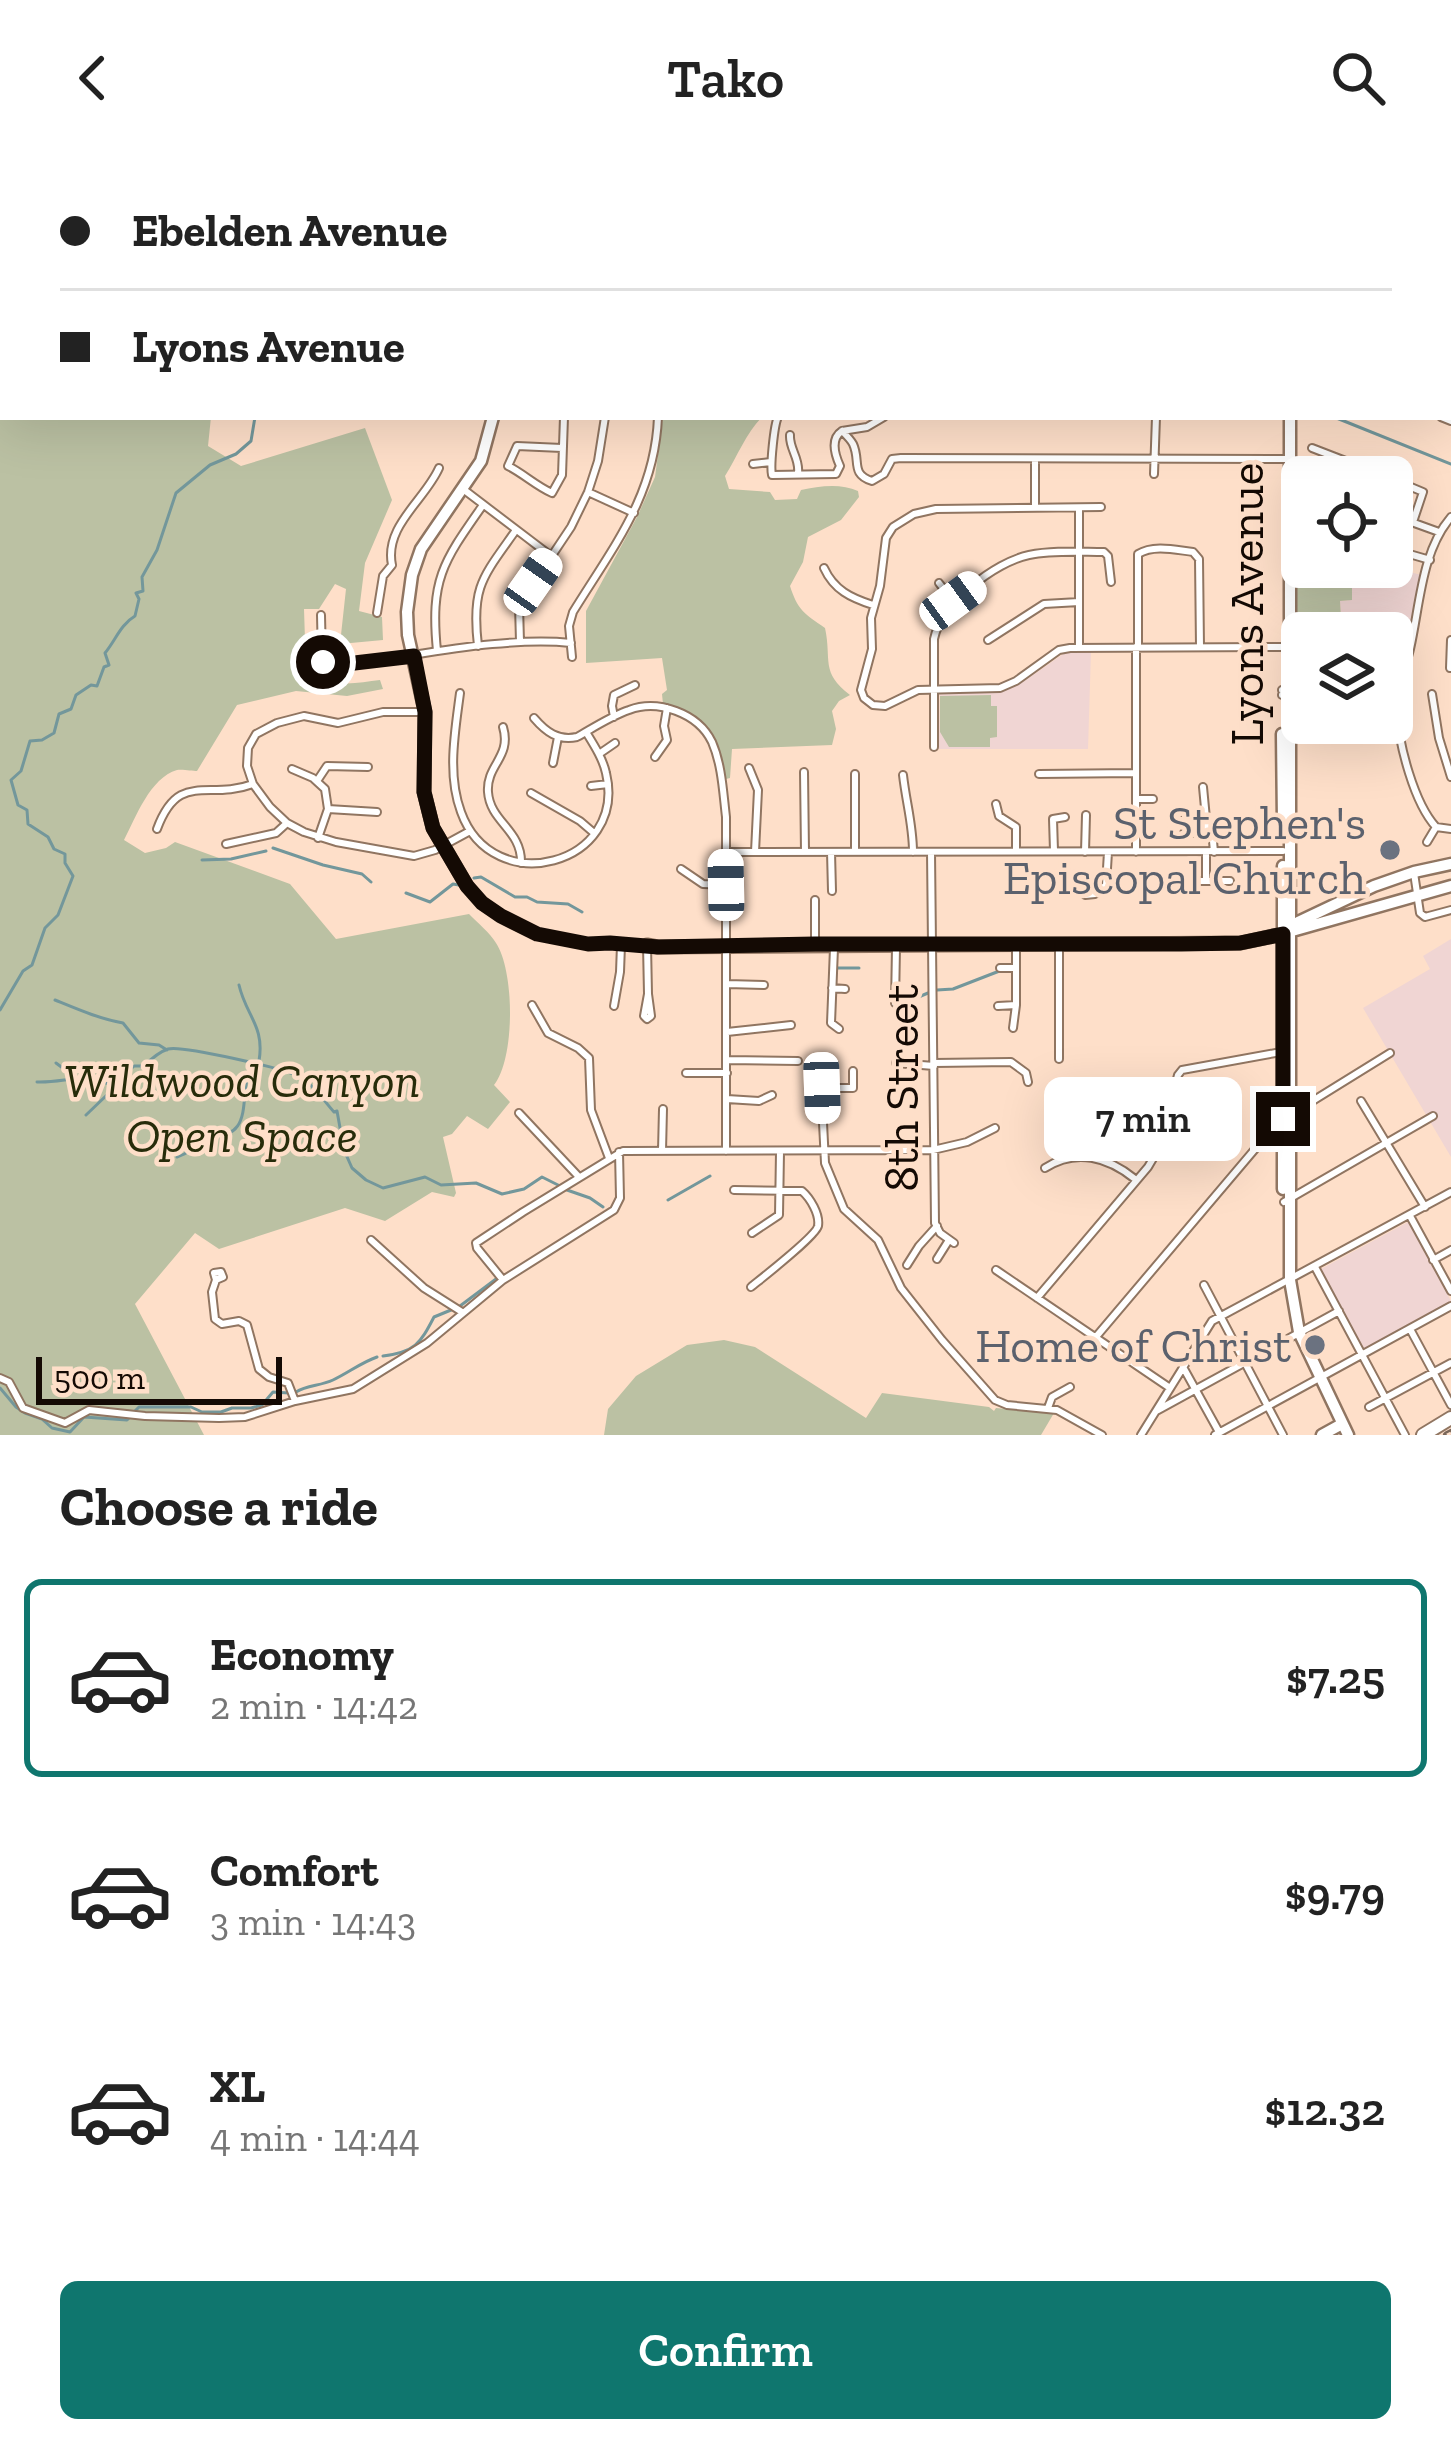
<!DOCTYPE html>
<html lang="en">
<head>
<meta charset="utf-8">
<style>
	body { margin:0; font-family:"Zilla Slab",serif; background:#f6f6f6; color:#222; height:100vh; display:flex; flex-direction:column; font-size:45px; white-space:nowrap }
	* { box-sizing:border-box; margin:0 }
	p { font-size:39px; color:#767676 }
	.icon { flex:none; width:66px; height:66px; fill:none; stroke:currentColor; stroke-width:2; stroke-linecap:round; stroke-linejoin:round }
	.map { position:relative; height:1279px; overflow:hidden }
	.details { display:flex; flex-direction:column; background:#fff; flex:1 }
	.details>* { flex:none }
	.banner { position:absolute; left:0px; top:0px; width:1452px; height:264px; box-shadow:0 12px 48px #0002; display:grid; align-content:center; height:264px; padding:0 60px; background:#fff }
	.fabs { position:absolute; left:1281px; top:300px; display:grid; gap:24px }
	.fabs a { display:grid; place-items:center; width:132px; height:132px; border-radius:18px; background:#fff; box-shadow:0 12px 48px #0002; font-size:60px }
	.scale { position:absolute; left:36px; bottom:30px; width:246px; box-sizing:border-box; padding-left:12px; border:6px solid #140a04; border-top:0; font-size:33px; line-height:42px; white-space:nowrap; color:#140a04; -webkit-text-stroke:9px #fedfc9; paint-order:stroke }
	.end { position:absolute; width:54px; height:54px; margin:-27px; border:15px solid #140a04; background:#fff; box-shadow:0 0 0 6px #fff }
	.from { border-radius:50% }
	.bubble { position:absolute; height:84px; border-radius:18px; background:#fff; box-shadow:0 12px 48px #0002; font-size:39px; font-weight:600; line-height:84px; text-align:center }
	.car { position:absolute; width:36px; height:72px; margin:-36px -18px; border-radius:15px; box-shadow:0 0 9px 3px #0007; background:linear-gradient(#fff 24%,#345 0 40%,#fff 0 76%,#345 0 86%,#fff 0) }
	.banner b { display:flex; align-items:center; gap:42px; height:114px; font-size:45px }
	.banner b+b { border-top:3px solid #e0e0e0 }
	.banner i { width:30px; height:30px; background:#222 }
	ul { padding:0; list-style:none }
	li { display:flex; align-items:center; gap:36px; height:198px; margin:0 24px 18px; padding:0 36px; border:6px solid transparent; border-radius:18px }
	li div { flex:1 }
	li b { display:block; font-size:45px }
	li em { font-style:normal; font-weight:600 }
	li.active { border-color:#0f766e }
	li>.icon { width:108px; height:108px; stroke-width:1.5 }
	h2 { padding:0 60px; font-size:54px; line-height:144px }
	.cta { display:flex; gap:24px; margin-top:auto; padding:24px 60px }
	.cta a { flex:1; height:138px; border-radius:18px; background:#0f766e; color:#fff; font-size:48px; font-weight:600; line-height:138px; text-align:center }
	header { display:flex; justify-content:space-between; align-items:center; height:156px; padding:0 60px; background:#fff; font-size:54px; font-weight:600 }
	.map>svg:first-child { display:block }
	.education { fill:#f0d5d3 }
	.green { fill:#bbc1a3 }
	.lines { fill:none; stroke-linecap:round; stroke-linejoin:round }
	.stream { stroke:#73979b; stroke-width:3 }
	.street-casing { stroke:#907561; stroke-width:10 }
	.secondary-casing { stroke:#907561; stroke-width:15 }
	.primary-casing { stroke:#907561; stroke-width:16 }
	.highway-casing { stroke:#907561; stroke-width:20 }
	.street { stroke:#fff; stroke-width:6 }
	.secondary { stroke:#fff; stroke-width:10 }
	.primary { stroke:#fff; stroke-width:12 }
	.highway { stroke:#fff; stroke-width:15 }
	.rail-casing { stroke:#796659; stroke-width:8 }
	.rail { stroke:#fedfc9; stroke-width:3; stroke-dasharray:9; stroke-linecap:butt }
	.route { stroke:#140a04; stroke-width:15 }
	.worship-dot { fill:#6b7280; stroke:#fedfc9; stroke-width:4.5 }
	.labels { text-anchor:middle; stroke-width:9; stroke-linejoin:round; paint-order:stroke }
	.street-label { font-size:48px; fill:#140a04; stroke:#fedfc9 }
	.worship-label { font-size:48px; fill:#5b616d; stroke:#fedfc9; text-anchor:end }
	.park-label { font-size:48px; font-style:italic; fill:#272c0a; stroke:#fedfc9 }
</style>
</head>
<body>
<header><svg class="icon" aria-label="back" viewBox="0 0 24 24"><path d="M15 5l-7 7 7 7"/></svg>Tako<svg class="icon" aria-label="search" viewBox="0 0 24 24"><circle cx="10" cy="10" r="6"/><path d="M15 15l6 6"/></svg></header>
<div class="map">
<svg width="1451" height="1279" viewBox="0 0 1451 1279">
	<rect width="100%" height="100%" fill="#fedfc9"/>
	<!-- education -->
	<path class="education" d="M1347,411h45l29,8 -18,84 -11,-3v-23h-50l-2,-32 11,-1 1,-31z
		M1066,496h25l-3,97h-149l1,-55 62,-3 21,-9z
		M1451,783v218l-88,-149 67,-39 -7,-13z
		M1408,1066l43,79 -87,48 -43,-80z"/>
	<!-- green -->
	<path class="green" d="M3,240v21h208l-3,29 33,20 124,-38 27,72 -27,63 -6,48 23,6 1,23 -43,4 6,-55 -11,-5 -16,25h-15l2,62 12,1c16,18 40,10 62,8l3,9 -36,7 -51,-5 -59,14 -40,66c-4,0 -15,-2 -20,-1 -27,8 -41,47 -53,70l21,13 21,-5 9,-6 115,42 46,55 133,-25c9,9 21,19 27,29 19,29 19,116 -2,142l16,17 -22,27 -21,-13 -15,18 -9,3 13,56 -2,4 -22,-5 -47,29 -40,-13 -126,41 -24,-16 -60,71 69,131h-204v-1037z
		M663,261h99c-17,18 -24,38 -37,59l4,13 41,3 5,8 22,-1 4,-9c18,-4 40,-7 57,1l1,6 -18,23 -33,17 -5,25 -13,24c8,25 14,27 35,42 7,32 -5,44 25,67l-11,6 -7,10 4,18 -4,16 -100,4 -2,29 -4,1c-8,-38 -22,-67 -63,-75l-1,-10 5,-4 -5,-32 -76,5v-52l51,-94 18,-40z
		M1294,379l8,4v28l50,2v31l-12,1 2,32h-40v54l-9,-3z
		M991,539v11h6v31l-7,1v9h-41l-9,-15v-36z
		M724,1184l31,7 111,71 16,-25 107,14 5,4 2,-3 58,5 -13,22h-437l4,-26 28,-33 51,-31z"/>
	<g class="lines">
		<!-- stream -->
		<path class="stream" d="M201,0l4,3
			M897,0l4,3
			M908,0l2,3
			M784,3l4,-3
			M0,132l3,-7
			M1334,261l117,47
			M273,692l50,17 39,9 9,8
			M202,704l29,-1 35,-8
			M474,722l7,-1 34,20h12l10,5 31,2 14,8
			M406,737l24,9 23,-18 6,1
			M838,812h21
			M239,829c7,31 26,41 20,76
			M937,834l16,-1 49,-19
			M55,844c22,9 45,19 68,23l16,20 20,2 8,5
			M902,848l26,-11
			M0,854l23,-39 9,-6 13,-37 13,-13 15,-39 -8,-13v-9l-11,-5 -6,-12 -20,-13 -1,-14 -9,-5 -7,-25 10,-9 9,-30 12,-1 12,-7 5,-19 12,-5 5,-14 15,-10 6,1 7,-19 5,-2 -4,-12c10,-12 16,-29 30,-37l4,-17 -3,-6 7,-2 -1,-14 15,-27 19,-57 34,-28 26,-11 15,-13 4,-24
			M56,907l16,12
			M37,926c31,1 45,-11 76,4l21,-20h10c7,-7 15,-14 24,-17 14,-4 118,20 132,28 12,6 25,25 34,35l3,-1 7,39 8,18 14,12 17,8 42,-11 16,8 35,-2 26,11 22,-5 18,-12 18,9
			M86,959l23,-22 4,-7
			M177,1001c10,-3 21,-11 26,-21 54,6 35,-39 47,-69
			M567,1034l23,8 13,9
			M668,1044l42,-24
			M460,1150l36,-27
			M383,1200c32,-4 37,-12 51,-39l17,-7
			M0,1232l16,19 9,6 17,6 10,9 18,4 14,-15 43,3 3,-3
			M296,1236c11,-7 24,-6 37,-12 15,-7 29,-18 44,-23
			M135,1255l4,-4h52l11,5h19l11,-4h19l11,-3 11,-13 16,1"/>
		<!-- street casing -->
		<g class="street-casing">
			<path id="street" d="M848,0l2,3
				M959,0v3
				M1155,0v3
				M1449,51l2,1
				M1449,176l2,7
				M1449,253l2,-6
				M778,261c-4,8 -8,49 -6,58l64,-1 4,-8c-5,-11 -10,-27 2,-35
				M1441,261l10,4
				M842,275c3,3 9,9 11,13 8,17 -3,30 19,37l12,-7 8,-15 9,-1 389,1
				M842,275l25,-4 17,-10
				M790,279c-1,14 10,23 8,38
				M562,292l-45,-2 -9,20c16,8 28,20 44,27l10,-18 2,-58
				M1312,292l75,29
				M1035,303v49
				M753,308l18,-2
				M1154,318l2,-57
				M1392,323l31,13 -10,30
				M463,333l88,67
				M588,336l46,21
				M1101,351l-165,2 -22,5 -21,13 -7,11 -6,48 -9,32 1,31 -11,41 3,8 9,7 12,1 33,-16 82,-2 16,-7 43,-31 11,-2 219,-1
				M1079,352v139
				M1392,359l47,17
				M1451,361c-30,35 -31,89 -41,132 -5,21 -15,42 -13,64 2,32 17,90 39,114l15,2
				M1392,393l38,11
				M392,409c-8,-39 33,-65 47,-97
				M824,412c10,22 27,30 49,37
				M939,427l14,18
				M377,457l6,-37 9,-11
				M321,459l1,44 3,7 85,-9
				M988,484l56,-36 35,-2
				M520,486l-1,-37 52,-78 17,-35 10,-31 7,-44
				M478,490c-7,-60 5,-69 38,-116
				M1136,491v205
				M1138,491v-93c16,-10 38,-4 55,-2l6,7 1,88
				M437,495c-7,-72 6,-89 46,-146
				M413,499c48,-8 110,-17 158,-12
				M572,501l-3,-31 4,-14c40,-65 82,-116 85,-195
				M1450,512l1,-28
				M1282,534h20
				M460,537c-5,39 -13,81 1,119 32,89 167,53 145,-39 -3,-14 -12,-28 -20,-41
				M1432,538l7,44 12,39
				M1282,539h20
				M425,556h-42l-45,11 -34,-7 -27,7 -21,11 -8,14 -1,18 6,18 17,23 17,16 17,9 32,10 78,14 21,-6 35,-19
				M614,561l-2,-11 2,-11 21,-10
				M534,562c12,14 24,23 43,19 16,-9 34,-21 52,-27 29,-11 69,3 83,32 10,23 11,50 14,75v334
				M503,571c9,30 -17,38 -15,65 2,30 34,38 33,71
				M934,591v-108c7,-35 61,-77 95,-84 24,-5 51,-3 75,-3l4,4 3,26
				M599,598l16,-11
				M655,601l12,-17 -3,-14 3,-18
				M553,607l5,-26
				M749,612l9,22 -3,62
				M292,613l21,9 12,11 3,20 -10,29
				M804,616l1,80
				M855,618v78
				M1039,618l96,-1
				M903,619c3,27 10,50 10,77
				M317,625l10,-15 41,1
				M591,630l17,-2
				M1203,631l4,42 6,12 1,11
				M531,637l49,28 14,12
				M1136,643h17
				M996,648l3,12 17,11v23
				M328,653l49,3
				M1184,664l22,-1
				M157,673c22,-59 50,-28 96,-45
				M1184,677h25
				M1427,686l9,-15
				M226,688l50,-11 11,-10
				M1054,695l-1,-32 12,-2
				M726,696l557,-1
				M831,696l1,39
				M931,696l4,371 5,10 14,10
				M1085,696l1,-37
				M1206,696v29
				M681,713l22,15 23,1
				M1414,717l6,40 5,4 26,-7
				M1197,725h33
				M467,730c52,58 109,58 180,59l1,49 3,22 -4,3 -3,-3 4,-22
				M1085,739l10,-1 11,-9 2,-33
				M815,788v-44
				M834,792l-3,75 8,6
				M1000,812h16
				M727,828l37,1
				M832,832l13,1
				M895,847l1,-55
				M532,849l16,28 30,15 11,10 2,52 18,48
				M614,850l6,-34 1,-27
				M998,850l18,-1
				M1013,872l3,-23v-60
				M727,876l64,-7
				M1059,903v-114
				M727,904l71,1
				M820,906l5,101 19,46 34,31 23,48 41,52 53,60 12,5 50,5 45,25
				M896,907l38,3
				M934,907l77,-1 15,11 2,9
				M686,917h41
				M822,932h31v-17
				M727,943l32,2 13,-6
				M1117,944l6,1 -1,6 -6,-1z
				M1123,945l25,-15 26,4
				M1361,945l64,106
				M519,957l60,64
				M1158,994l21,5
				M662,995l1,-42
				M1045,1012c31,-20 63,-11 90,11
				M734,1034l68,1c8,7 18,23 16,35 -2,10 -56,52 -67,61
				M1284,1046l149,-86
				M1410,1060l41,75
				M752,1077l27,-18 1,-63
				M371,1084l53,48 38,24
				M937,1103l12,-19
				M1433,1104l18,-10
				M907,1109l12,-19 18,-20
				M1315,1111l90,168
				M996,1114l174,118
				M216,1124l-2,-7 7,-1 2,5 -7,3 -4,12 3,27 7,5 17,-3 8,4 12,44 10,8 19,6 7,18
				M503,1124l-26,-32 -1,-5 47,-31 100,-61 310,-1 34,-8 28,-14
				M1204,1129l79,150
				M1037,1142l111,-131 10,-17 20,-75 4,-5 99,-18
				M1410,1173l41,76
				M1095,1182l182,-215 113,-70
				M1183,1211l36,65
				M0,1222l9,4 14,26 42,15 24,-13 56,6 74,2 26,-1 50,-16 58,-12 74,-46 76,-63 111,-70 6,-12 -1,-46
				M1369,1251l82,-44
				M1048,1252l4,-11 18,-10
				M1158,1254l181,-99
				M1141,1279l71,-114 239,-129
				M1215,1279l236,-129"/>
		</g>
		<!-- secondary casing -->
		<g class="secondary-casing">
			<path id="secondary" d="M988,0l19,3
				M1290,0v3
				M1410,0l7,3
				M1424,0l7,3
				M800,3l4,-3
				M1070,3l23,-3
				M1449,13l2,1
				M1290,261v863l9,52 49,103
				M1282,578l1,89
				M1283,710v323
				M467,730l-34,-58 -9,-36 1,-80 -17,-77 -1,-23 5,-37 9,-26 60,-88 12,-44
				M1298,766l76,-36 40,-14 37,-8
				M647,789l11,2 583,-4 37,-8 173,-49
				M1322,1279l20,-11"/>
		</g>
		<!-- primary casing -->
		<g class="primary-casing">
			<path id="primary" d="M272,0v3
				M0,100l3,-2
				M0,114l3,-2
				M1423,1279l28,-17"/>
		</g>
		<!-- highway casing -->
		<g class="highway-casing">
			<path id="highway" d="M506,3l10,-3
				M537,3l6,-3
				M571,3l6,-3
				M0,207l3,-3
				M0,228l3,-3"/>
		</g>
		<!-- street -->
		<use href="#street" class="street"/>
		<!-- secondary -->
		<use href="#secondary" class="secondary"/>
		<!-- primary -->
		<use href="#primary" class="primary"/>
		<!-- highway -->
		<use href="#highway" class="highway"/>
		<!-- rail casing -->
		<g class="rail-casing">
			<path id="rail" d="M1447,1279l4,-2"/>
		</g>
		<!-- rail -->
		<use href="#rail" class="rail"/>
	</g>
	<g class="lines">
		<!-- route -->
		<path class="route" d="M323,506l6,4 85,-10 11,56 -1,80 9,36 34,58 15,17 19,13 36,18 51,10 22,-1 48,4 157,-3h366l59,-1 43,-9v185"/>
	</g>
	<!-- markers -->
	<g class="worship-dot">
		<circle cx="1390" cy="694" r="12"/>
		<circle cx="1315" cy="1189" r="12"/>
	</g>
	<g class="labels">
		<!-- street labels -->
		<g class="street-label">
			<text transform="translate(1246 448) rotate(-90)" y="17">Lyons Avenue</text>
			<text transform="translate(901 932) rotate(-90)" y="17">8th Street</text>
		</g>
		<!-- worship labels -->
		<g class="worship-label">
			<text x="1366" y="683">St Stephen's<tspan x="1366" dy="55">Episcopal Church</tspan></text>
			<text x="1291" y="1206">Home of Christ</text>
		</g>
		<!-- park labels -->
		<g class="park-label">
			<text x="242" y="941">Wildwood Canyon<tspan x="242" dy="55">Open Space</tspan></text>
		</g>
	</g>
</svg>
<div class="fabs">
<a><svg class="icon" aria-label="locate" viewBox="0 0 24 24"><circle cx="12" cy="12" r="6"/><path d="M12 2v4M12 18v4M2 12h4M18 12h4"/></svg></a>
<a><svg class="icon" aria-label="layers" viewBox="0 0 24 24"><path d="M12 4l9 5-9 5-9-5zM3 14l9 5 9-5"/></svg></a>
</div>
<div class="scale">500 m</div>
<i class="end from" style="left:323px;top:506px"></i>
<i class="end" style="left:1283px;top:963px"></i>
<div class="bubble" style="left:1044px;top:921px;width:198px">7 min</div>
<i class="car" style="left:533px;top:426px;rotate:35deg"></i>
<i class="car" style="left:953px;top:445px;rotate:54deg"></i>
<i class="car" style="left:726px;top:729px;rotate:359deg"></i>
<i class="car" style="left:822px;top:932px;rotate:178deg"></i>
<div class="banner">
<b><i class="from"></i>Ebelden Avenue</b>
<b><i></i>Lyons Avenue</b>
</div>
</div>
<section class="details">
<h2>Choose a ride</h2>
<ul>
<li class="active"><svg class="icon" aria-label="car" viewBox="0 0 24 24"><path d="M5 17H2v-5l4-1 3-4h7l3 4 3 1v5h-3M9 17h6M6 11h13"/><circle cx="7" cy="17" r="2"/><circle cx="17" cy="17" r="2"/></svg><div><b>Economy</b><p>2 min · 14:42</p></div><em>$7.25</em></li>
<li><svg class="icon" aria-label="car" viewBox="0 0 24 24"><path d="M5 17H2v-5l4-1 3-4h7l3 4 3 1v5h-3M9 17h6M6 11h13"/><circle cx="7" cy="17" r="2"/><circle cx="17" cy="17" r="2"/></svg><div><b>Comfort</b><p>3 min · 14:43</p></div><em>$9.79</em></li>
<li><svg class="icon" aria-label="car" viewBox="0 0 24 24"><path d="M5 17H2v-5l4-1 3-4h7l3 4 3 1v5h-3M9 17h6M6 11h13"/><circle cx="7" cy="17" r="2"/><circle cx="17" cy="17" r="2"/></svg><div><b>XL</b><p>4 min · 14:44</p></div><em>$12.32</em></li>
</ul>
<div class="cta"><a>Confirm</a></div>
</section>
</body>
</html>
